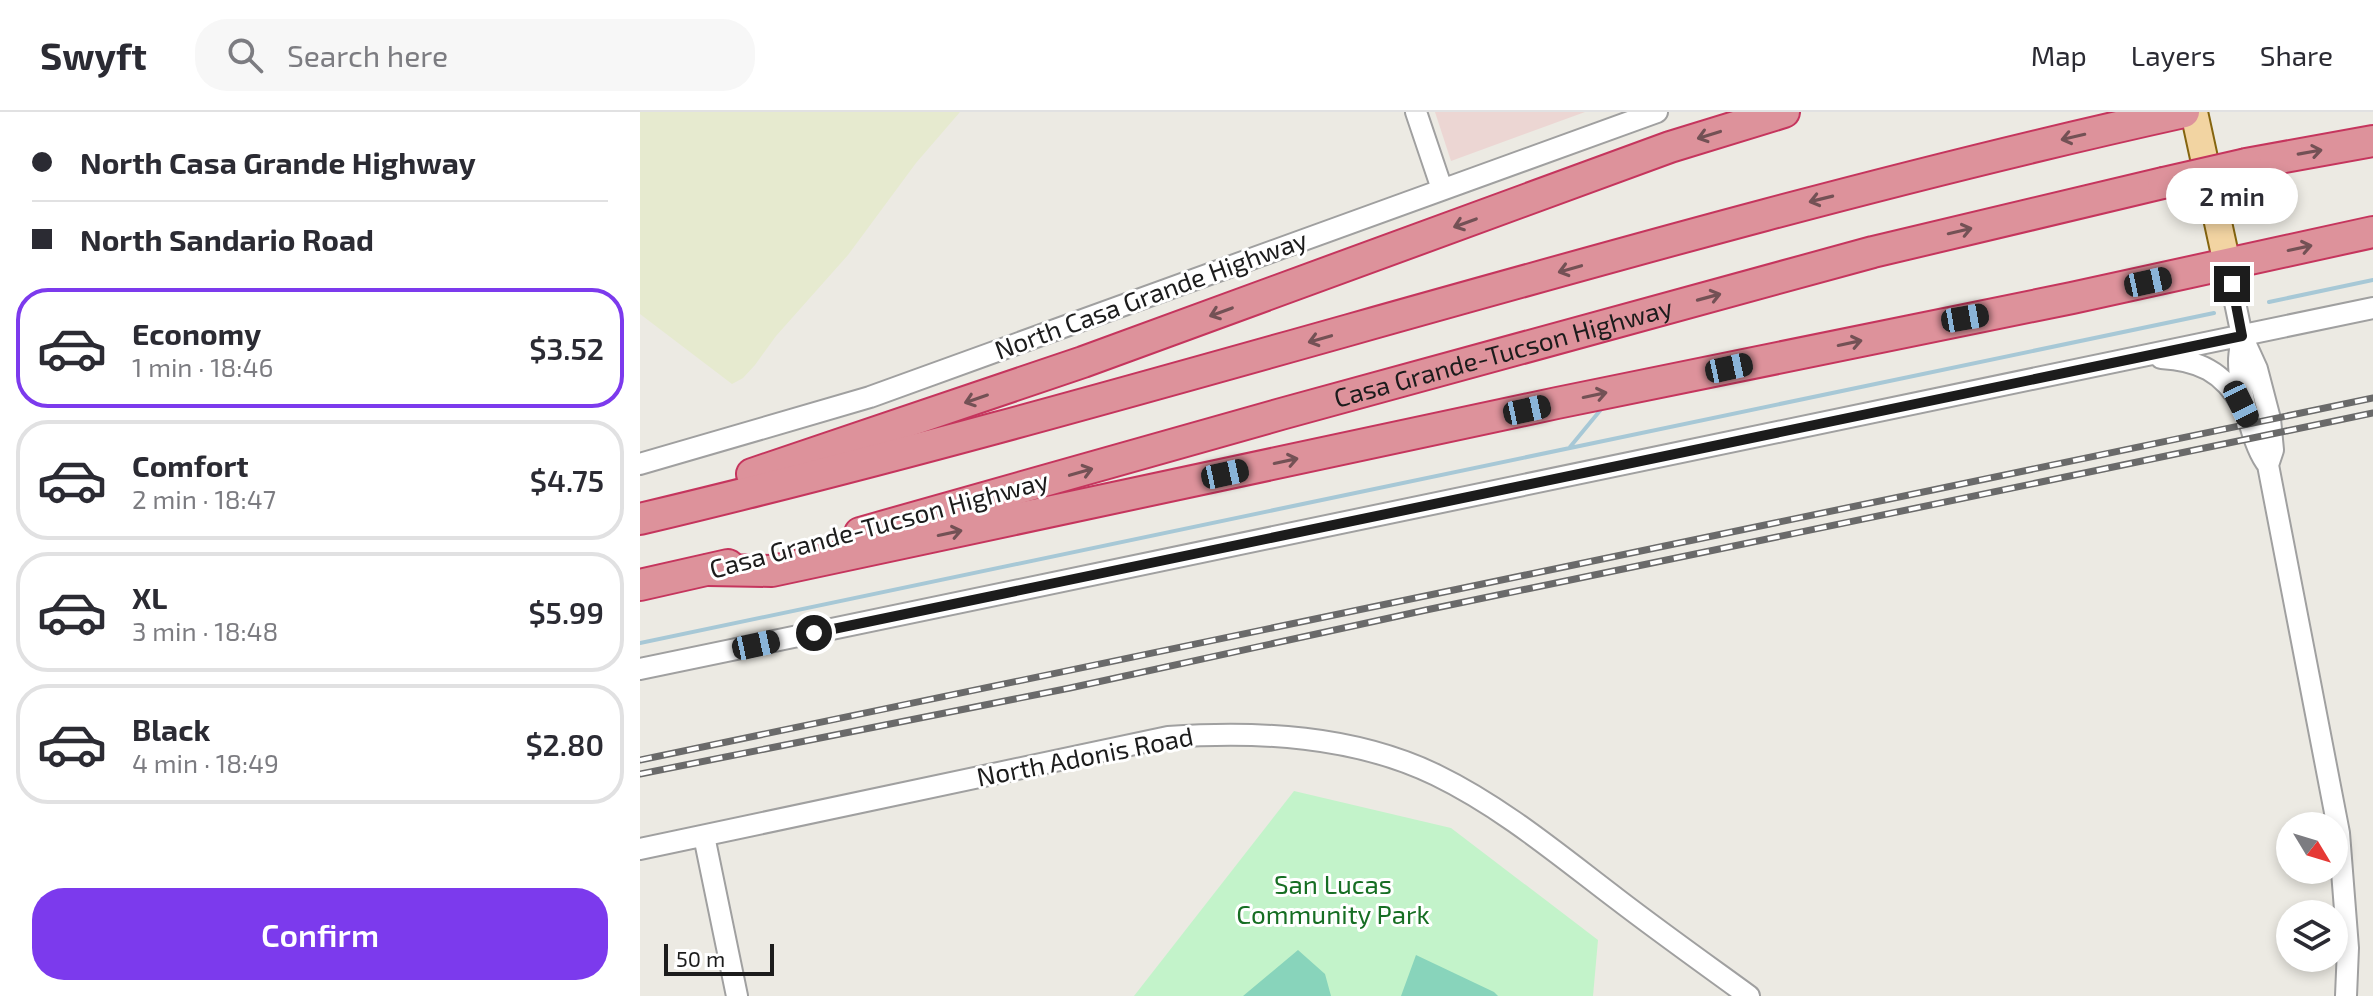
<!DOCTYPE html>
<html lang="en">
<head>
<meta charset="utf-8">
<style>
	body { margin:0; font-family:"Exo 2",sans-serif; background:#f7f7f7; color:#2b2b33; height:100vh; display:flex; flex-direction:column; font-size:30px; white-space:nowrap }
	* { box-sizing:border-box; margin:0 }
	p { font-size:26px; color:#7c7c81 }
	.icon { flex:none; width:44px; height:44px; fill:none; stroke:currentColor; stroke-width:2; stroke-linecap:round; stroke-linejoin:round }
	.map { position:relative; flex:1; overflow:hidden }
	.sheet { display:flex; flex-direction:column; background:#fff; width:640px }
	.sheet>* { flex:none }
	.banner { display:grid; align-content:center; height:176px; padding:0 32px; background:#fff }
	.needle { width:52px; rotate:128deg }
	.controls { position:absolute; left:1636px; top:700px; display:grid; gap:16px }
	.controls a { display:grid; place-items:center; width:72px; height:72px; border-radius:50%; background:#fff; box-shadow:0 4px 12px #0003; font-size:40px }
	.scale { position:absolute; left:24px; bottom:20px; width:110px; box-sizing:border-box; padding-left:8px; border:4px solid #1c1c1c; border-top:0; font-size:22px; line-height:28px; white-space:nowrap; color:#1c1c1c; -webkit-text-stroke:6px #fff; paint-order:stroke }
	.end { position:absolute; width:36px; height:36px; margin:-18px; border:10px solid #1c1c1c; background:#fff; box-shadow:0 0 0 4px #fff }
	.from { border-radius:50% }
	.bubble { position:absolute; height:56px; border-radius:28px; background:#fff; box-shadow:0 4px 12px #0003; font-size:26px; font-weight:600; line-height:56px; text-align:center }
	.car { position:absolute; width:24px; height:48px; margin:-24px -12px; border-radius:10px; box-shadow:0 0 6px 2px #0007; background:linear-gradient(#222 24%,#8ab4d8 0 40%,#222 0 76%,#8ab4d8 0 86%,#222 0) }
	.banner b { display:flex; align-items:center; gap:28px; height:76px; font-size:30px }
	.banner b+b { border-top:2px solid #e1e1e2 }
	.banner i { width:20px; height:20px; background:#2b2b33 }
	ul { padding:0; list-style:none }
	li { display:flex; align-items:center; gap:24px; height:120px; margin:0 16px 12px; padding:0 16px; border:4px solid #e1e1e2; border-radius:32px }
	li div { flex:1 }
	li b { display:block; font-size:30px }
	li em { font-style:normal; font-weight:600 }
	li.active { border-color:#7c3aed }
	li>.icon { width:72px; height:72px; stroke-width:1.5 }
	.cta { display:flex; gap:16px; margin-top:auto; padding:16px 32px }
	.cta a { flex:1; height:92px; border-radius:32px; background:#7c3aed; color:#fff; font-size:32px; font-weight:600; line-height:92px; text-align:center }
	header { display:flex; align-items:center; gap:48px; box-sizing:border-box; height:112px; padding:0 40px; background:#fff; border-bottom:2px solid #e1e1e2 }
	header strong { font-size:38px }
	nav { display:flex; gap:44px; margin-inline-start:auto; font-size:28px }
	.search { width:560px; height:72px; background:#f7f7f7; display:flex; align-items:center; gap:20px; box-sizing:border-box; padding:0 28px; border-radius:32px; color:#7c7c81; font-size:30px }
	main { display:flex; flex:1; min-height:0 }
	.map>svg:first-child { display:block }
	.commercial { fill:#ecd6d3 }
	.farmland { fill:#e6eacf }
	.park { fill:#c3f3ca }
	.pitch { fill:#88d4bb }
	.lines { fill:none; stroke-linecap:round; stroke-linejoin:round }
	.stream { stroke:#a7c8d6; stroke-width:4 }
	.minor-casing { stroke:#a0a0a0; stroke-width:24 }
	.major-casing { stroke:#85650f; stroke-width:30 }
	.highway-casing { stroke:#c5355d; stroke-width:34 }
	.minor { stroke:#fff; stroke-width:20 }
	.major { stroke:#f2d4a2; stroke-width:26 }
	.highway { stroke:#dd929b; stroke-width:30 }
	.rail-casing { stroke:#6a6a6a; stroke-width:7 }
	.rail { stroke:#fff; stroke-width:4; stroke-dasharray:12; stroke-linecap:butt }
	.highway-bridge-casing { stroke:#c5355d; stroke-width:34; stroke-linecap:butt }
	.highway-bridge { stroke:#dd929b; stroke-width:30 }
	.oneway { stroke:#735155 }
	.route { stroke:#1c1c1c; stroke-width:10 }
	.labels { text-anchor:middle; stroke-width:6; stroke-linejoin:round; paint-order:stroke }
	.street-label { font-size:26px; fill:#1c1c1c; stroke:#fff }
	.park-label { font-size:26px; fill:#166e23; stroke:#fff }
</style>
</head>
<body>
<header>
<strong>Swyft</strong>
<div class="search"><svg class="icon" aria-label="search" viewBox="0 0 24 24"><circle cx="10" cy="10" r="6"/><path d="M15 15l6 6"/></svg>Search here</div>
<nav><a>Map</a><a>Layers</a><a>Share</a></nav>
</header>
<main>
<section class="sheet">
<div class="banner">
<b><i class="from"></i>North Casa Grande Highway</b>
<b><i></i>North Sandario Road</b>
</div>
<ul>
<li class="active"><svg class="icon" aria-label="car" viewBox="0 0 24 24"><path d="M5 17H2v-5l4-1 3-4h7l3 4 3 1v5h-3M9 17h6M6 11h13"/><circle cx="7" cy="17" r="2"/><circle cx="17" cy="17" r="2"/></svg><div><b>Economy</b><p>1 min · 18:46</p></div><em>$3.52</em></li>
<li><svg class="icon" aria-label="car" viewBox="0 0 24 24"><path d="M5 17H2v-5l4-1 3-4h7l3 4 3 1v5h-3M9 17h6M6 11h13"/><circle cx="7" cy="17" r="2"/><circle cx="17" cy="17" r="2"/></svg><div><b>Comfort</b><p>2 min · 18:47</p></div><em>$4.75</em></li>
<li><svg class="icon" aria-label="car" viewBox="0 0 24 24"><path d="M5 17H2v-5l4-1 3-4h7l3 4 3 1v5h-3M9 17h6M6 11h13"/><circle cx="7" cy="17" r="2"/><circle cx="17" cy="17" r="2"/></svg><div><b>XL</b><p>3 min · 18:48</p></div><em>$5.99</em></li>
<li><svg class="icon" aria-label="car" viewBox="0 0 24 24"><path d="M5 17H2v-5l4-1 3-4h7l3 4 3 1v5h-3M9 17h6M6 11h13"/><circle cx="7" cy="17" r="2"/><circle cx="17" cy="17" r="2"/></svg><div><b>Black</b><p>4 min · 18:49</p></div><em>$2.80</em></li>
</ul>
<div class="cta"><a>Confirm</a></div>
</section>
<div class="map">
<svg width="1733" height="884" viewBox="0 0 1733 884">
	<rect width="100%" height="100%" fill="#eceae3"/>
	<!-- commercial -->
	<path class="commercial" d="M795,0h150l-134,49z"/>
	<!-- farmland -->
	<path class="farmland" d="M0,0h320l-44,51 -68,92 -72,81 -21,29 -12,13 -11,6 -92,-70z"/>
	<!-- park -->
	<path class="park" d="M654,679l157,37 147,112 -5,56h-459z"/>
	<!-- pitch -->
	<path class="pitch" d="M658,838l27,24 6,22h-88z
		M776,843l78,37 4,4h-97z"/>
	<g class="lines">
		<!-- stream -->
		<path class="stream" d="M1629,190l104,-22
			M930,335l33,-40
			M0,531l1574,-330"/>
		<!-- minor casing -->
		<g class="minor-casing">
			<path id="minor" d="M776,0l26,77
				M1587,152l15,72 15,33 13,50 3,31 -5,15
				M1602,224c-1,8 -3,17 -3,25 0,25 13,85 29,104l71,368 9,115 -2,48
				M1521,246c38,2 62,14 81,47
				M0,352l230,-67 787,-285
				M0,557l1733,-361
				M64,724l33,160
				M0,737l528,-112c90,-6 185,-2 268,38 66,32 123,80 181,124 43,33 88,65 132,97"/>
		</g>
		<!-- major casing -->
		<g class="major-casing">
			<path id="major" d="M1554,0l33,152"/>
		</g>
		<!-- highway casing -->
		<g class="highway-casing">
			<g id="highway">
				<path d="M1606,52l127,-23"/>
				<path d="M112,362l331,-112 587,-215 114,-35"/>
				<path d="M0,407c518,-123 1024,-292 1544,-407"/>
				<path id="s1" d="M220,421l421,-119 592,-162 290,-69"/>
				<path d="M68,458l64,1 785,-168 515,-105 301,-66"/>
				<path d="M0,473l88,-20"/>
			</g>
		</g>
		<!-- minor -->
		<use href="#minor" class="minor"/>
		<!-- major -->
		<use href="#major" class="major"/>
		<!-- highway -->
		<use href="#highway" class="highway"/>
		<!-- rail casing -->
		<g class="rail-casing">
			<path id="rail" d="M0,648l1733,-362
				M0,662l430,-86 356,-78 947,-197"/>
		</g>
		<!-- rail -->
		<use href="#rail" class="rail"/>
		<!-- highway-bridge casing -->
		<g class="highway-bridge-casing">
			<path id="highway-bridge" d="M1523,71l83,-19"/>
		</g>
		<!-- highway-bridge -->
		<use href="#highway-bridge" class="highway-bridge"/>
	</g>
	<!-- one-way arrows -->
	<defs><path id="oneway-shaft" d="M-6 0H5M1.5-3L5.5 0L1.5 3" fill="none" stroke-width="1.6" stroke-linecap="round" stroke-linejoin="round" transform="scale(2)"/></defs>
	<g class="oneway">
		<use href="#oneway-shaft" transform="translate(1069 23) rotate(163)"/>
		<use href="#oneway-shaft" transform="translate(1433 25) rotate(167)"/>
		<use href="#oneway-shaft" transform="translate(1670 40) rotate(-10)"/>
		<use href="#oneway-shaft" transform="translate(1181 87) rotate(166)"/>
		<use href="#oneway-shaft" transform="translate(825 111) rotate(160)"/>
		<use href="#oneway-shaft" transform="translate(1320 119) rotate(-13)"/>
		<use href="#oneway-shaft" transform="translate(1660 136) rotate(-12)"/>
		<use href="#oneway-shaft" transform="translate(930 157) rotate(164)"/>
		<use href="#oneway-shaft" transform="translate(1069 185) rotate(-15)"/>
		<use href="#oneway-shaft" transform="translate(581 200) rotate(160)"/>
		<use href="#oneway-shaft" transform="translate(680 227) rotate(164)"/>
		<use href="#oneway-shaft" transform="translate(1210 231) rotate(-12)"/>
		<use href="#oneway-shaft" transform="translate(955 283) rotate(-12)"/>
		<use href="#oneway-shaft" transform="translate(336 287) rotate(161)"/>
		<use href="#oneway-shaft" transform="translate(646 349) rotate(-12)"/>
		<use href="#oneway-shaft" transform="translate(441 360) rotate(-16)"/>
		<use href="#oneway-shaft" transform="translate(310 421) rotate(-12)"/>
	</g>
	<g class="lines">
		<!-- route -->
		<path class="route" d="M174,521l1428,-297 -10,-52"/>
	</g>
	<g class="labels">
		<!-- street labels -->
		<g class="street-label">
			<text transform="translate(511 183) rotate(-20)" y="9">North Casa Grande Highway</text>
			<text dy="9" stroke="none"><textPath href="#s1" startOffset="668">Casa Grande-Tucson Highway</textPath></text>
			<text transform="translate(239 413) rotate(-15)" y="9">Casa Grande-Tucson Highway</text>
			<text transform="translate(445 645) rotate(-11)" y="9">North Adonis Road</text>
		</g>
		<!-- park labels -->
		<g class="park-label">
			<text x="693" y="782">San Lucas<tspan x="693" dy="30">Community Park</tspan></text>
		</g>
	</g>
</svg>
<div class="controls">
<a><svg class="needle" viewBox="-14 -14 28 28"><path d="M0-13l5 13h-10z" fill="#e53935"/><path d="M0 13l5-13h-10z" fill="#7c7c81"/></svg></a>
<a><svg class="icon" aria-label="layers" viewBox="0 0 24 24"><path d="M12 4l9 5-9 5-9-5zM3 14l9 5 9-5"/></svg></a>
</div>
<div class="scale">50 m</div>
<i class="end from" style="left:174px;top:521px"></i>
<i class="end" style="left:1592px;top:172px"></i>
<div class="bubble" style="left:1526px;top:56px;width:132px">2 min</div>
<i class="car" style="left:1508px;top:170px;rotate:78deg"></i>
<i class="car" style="left:1325px;top:206px;rotate:80deg"></i>
<i class="car" style="left:1089px;top:256px;rotate:78deg"></i>
<i class="car" style="left:1601px;top:292px;rotate:154deg"></i>
<i class="car" style="left:887px;top:298px;rotate:78deg"></i>
<i class="car" style="left:585px;top:362px;rotate:78deg"></i>
<i class="car" style="left:116px;top:533px;rotate:78deg"></i>
</div>
</main>
</body>
</html>
